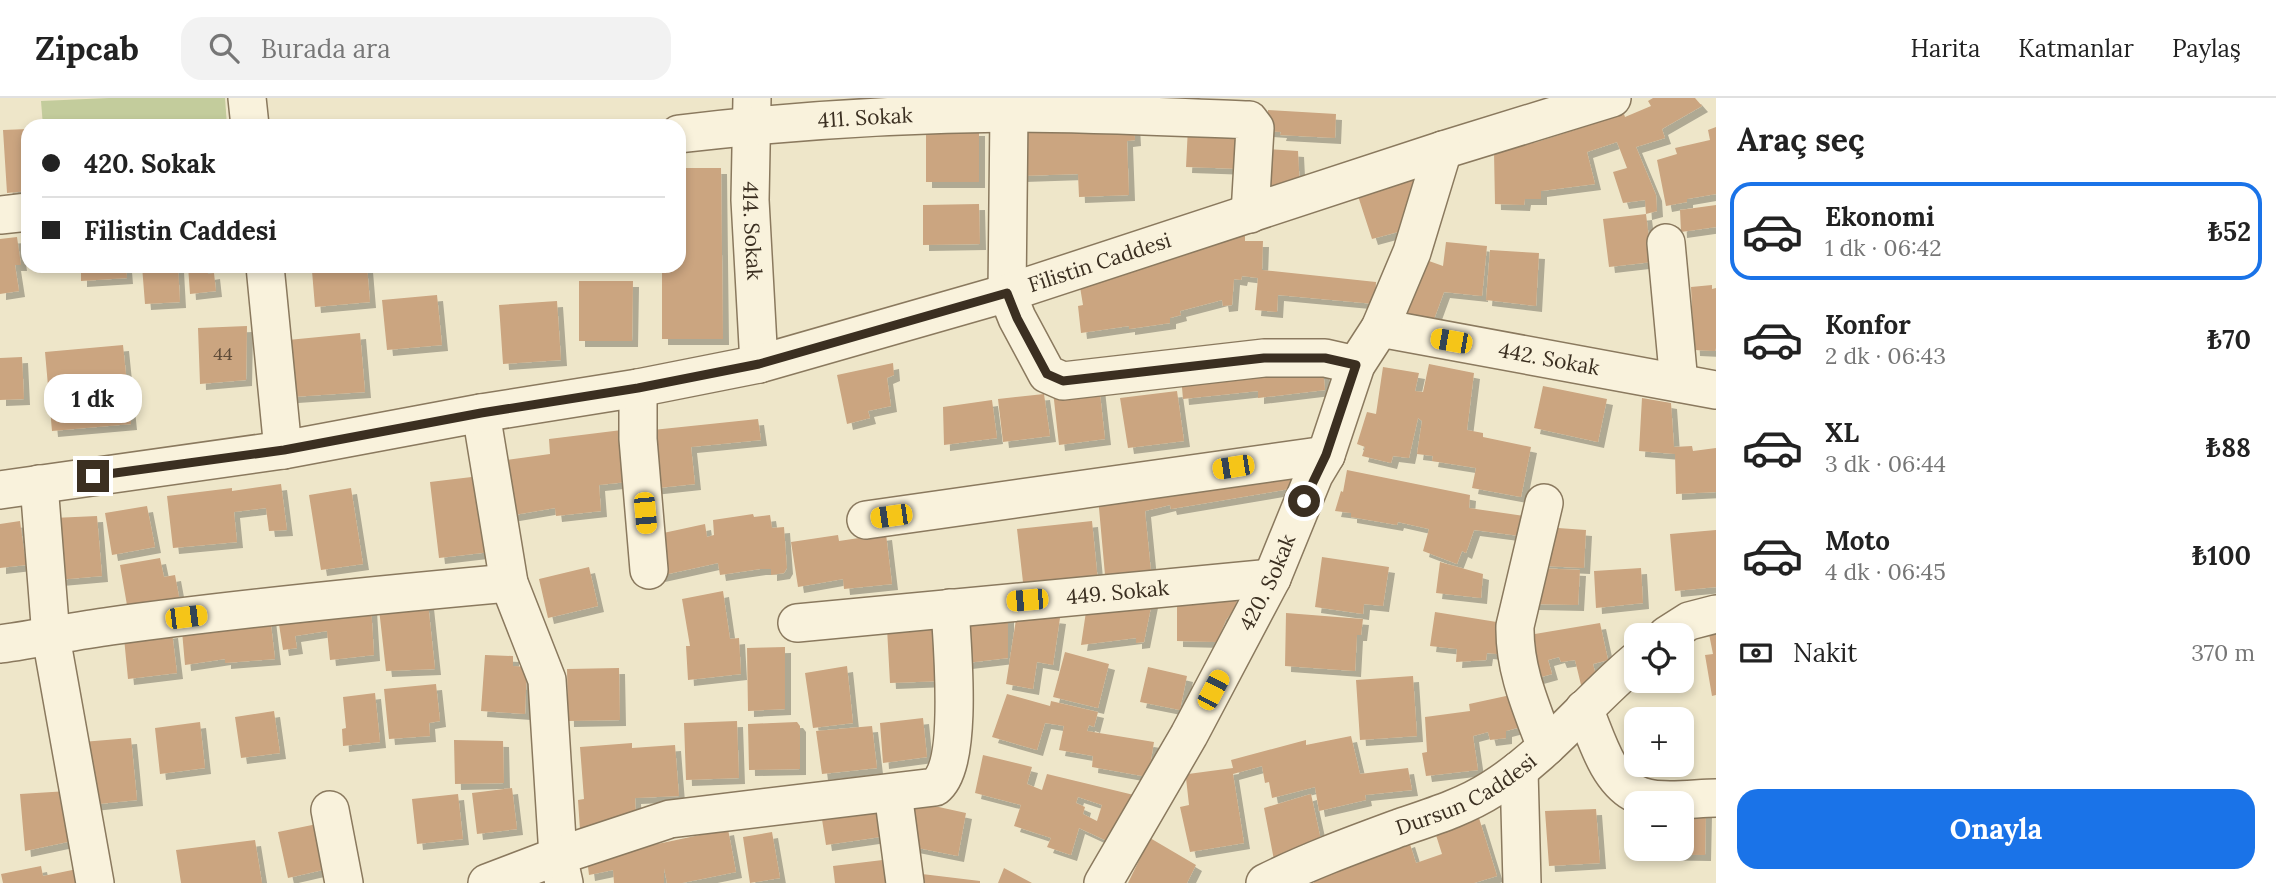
<!DOCTYPE html>
<html lang="tr">
<head>
<meta charset="utf-8">
<style>
	body { margin:0; font-family:Lora,serif; background:#f2f2f2; color:#222; height:100vh; display:flex; flex-direction:column; font-size:26px; white-space:nowrap }
	* { box-sizing:border-box; margin:0 }
	p { font-size:23px; color:#767676 }
	.icon { flex:none; width:38px; height:38px; fill:none; stroke:currentColor; stroke-width:2; stroke-linecap:round; stroke-linejoin:round }
	.map { position:relative; flex:1; overflow:hidden }
	.panel { display:flex; flex-direction:column; background:#fff; width:560px }
	.panel>* { flex:none }
	.hud { position:absolute; left:21px; top:21px; width:665px; height:154px; border-radius:21px; box-shadow:0 4px 10px #0003; display:grid; align-content:center; height:154px; padding:0 21px; background:#fff }
	.buttons { position:absolute; left:1624px; top:525px; display:grid; gap:14px }
	.buttons a { display:grid; place-items:center; width:70px; height:70px; border-radius:14px; background:#fff; box-shadow:0 4px 10px #0003; font-size:35px }
	.end { position:absolute; width:32px; height:32px; margin:-16px; border:9px solid #3b2f21; background:#fff; box-shadow:0 0 0 4px #fff }
	.from { border-radius:50% }
	.bubble { position:absolute; height:49px; border-radius:21px; background:#fff; box-shadow:0 4px 10px #0003; font-size:23px; font-weight:800; line-height:49px; text-align:center }
	.car { position:absolute; width:21px; height:42px; margin:-21px -10px; border-radius:9px; box-shadow:0 0 5px 2px #0007; background:linear-gradient(#f5c518 24%,#345 0 40%,#f5c518 0 76%,#345 0 86%,#f5c518 0) }
	.hud b { display:flex; align-items:center; gap:24px; height:66px; font-size:26px }
	.hud b+b { border-top:2px solid #e0e0e0 }
	.hud i { width:18px; height:18px; background:#222 }
	ul { padding:0; list-style:none }
	li { display:flex; align-items:center; gap:21px; height:98px; margin:0 14px 10px; padding:0 7px; border:4px solid transparent; border-radius:21px }
	li div { flex:1 }
	li b { display:block; font-size:26px }
	li em { font-style:normal; font-weight:800 }
	li.on { border-color:#1a73e8 }
	li>.icon { width:63px; height:63px; stroke-width:1.5 }
	h2 { padding:0 21px; font-size:32px; line-height:84px }
	.pay { display:flex; align-items:center; gap:18px; height:77px; padding:0 21px; font-size:26px }
	.pay p { margin-inline-start:auto }
	.action { display:flex; gap:14px; margin-top:auto; padding:14px 21px }
	.action a { flex:1; height:80px; border-radius:21px; background:#1a73e8; color:#fff; font-size:28px; font-weight:800; line-height:80px; text-align:center }
	header { display:flex; align-items:center; gap:42px; box-sizing:border-box; height:98px; padding:0 35px; background:#fff; border-bottom:2px solid #e0e0e0 }
	header strong { font-size:33px }
	nav { display:flex; gap:38px; margin-inline-start:auto; font-size:24px }
	.search { width:490px; height:63px; background:#f2f2f2; display:flex; align-items:center; gap:18px; box-sizing:border-box; padding:0 24px; border-radius:21px; color:#767676; font-size:26px }
	main { display:flex; flex:1; min-height:0 }
	.map>svg:first-child { display:block }
	.green { fill:#c3cc9c }
	.building { fill:#cba580; fill-rule:evenodd; filter:url(#shadow) }
	.lines { fill:none; stroke-linecap:round; stroke-linejoin:round }
	.minor-casing { stroke:#8a795e; stroke-width:40 }
	.minor { stroke:#f9f2dc; stroke-width:37 }
	.route { stroke:#3b2f21; stroke-width:9 }
	.labels { text-anchor:middle; stroke-width:5; stroke-linejoin:round; paint-order:stroke }
	.number-label { font-size:18px; fill:#5f4c39 }
	.street-label { font-size:21px; fill:#3b2f21; stroke:#f5efd8 }
</style>
</head>
<body>
<header>
<strong>Zipcab</strong>
<div class="search"><svg class="icon" aria-label="search" viewBox="0 0 24 24"><circle cx="10" cy="10" r="6"/><path d="M15 15l6 6"/></svg>Burada ara</div>
<nav><a>Harita</a><a>Katmanlar</a><a>Paylaş</a></nav>
</header>
<main>
<div class="map">
<svg width="1716" height="785" viewBox="0 0 1716 785">
	<defs>
		<filter id="shadow"><feDropShadow dx="6" dy="6" stdDeviation="0" flood-color="#0004"/></filter>
	</defs>
	<rect width="100%" height="100%" fill="#eee6c9"/>
	<!-- green -->
	<path class="green" d="M109,0h116l2,28h-184l-2,-25z"/>
	<!-- building -->
	<path class="building" d="M1653,0h42l7,8 -40,23 3,9 -29,9 20,48 1,16 -11,3 -1,-14 -22,3 -10,-31 14,-4 -10,-26 -30,10 8,32 -54,7v8h-16l-1,6 -29,-1 -1,-52 43,-10 87,-28 1,3 26,-11 -3,-5z
		M1268,12l68,4 -1,24 -55,-3 1,-3 -14,-1z
		M1134,24l1,18 -8,1 2,54 -50,2 -1,-23 -59,2v-43l58,-1z
		M1188,29l58,3 -2,39 -58,-2z
		M1716,29v67l-29,5v3l-21,4 -9,-46 20,-6 -2,-6 35,-8 -2,-10z
		M28,31v62l-21,2 -4,-63z
		M926,32h53v52h-53z
		M1267,51l31,2 2,39 -34,7z
		M679,70h42l2,171h-61v-73h17z
		M1413,81l7,25 -11,25 -37,10 -14,-43z
		M979,106l1,40 -57,1v-40z
		M1716,107v22l-35,5 -1,-22z
		M1646,116l6,48 -43,5 -6,-48z
		M1245,137v6h18l-1,29 114,12 -1,22 -97,-9 -1,17 -22,-2 3,-32 -16,-2 -1,4 -7,-1 -2,26 -9,1 -1,-6 -42,11 1,4 -11,3v5l-41,6v-3l-48,7 -3,-27 5,-1 -4,-24z
		M17,139l4,28h-6l4,26 -19,3v-55z
		M1446,144l41,4 -5,50 -38,-4 -11,30h-9l-17,-8 22,-53 14,5z
		M1490,152l49,3 -3,53 -50,-6z
		M81,168h45l1,12 -46,3z
		M142,168h36l2,36 -35,2z
		M188,168h19l1,8 6,-1 2,18 -26,3z
		M367,168l3,36 -55,5 -3,-36z
		M579,183h54l-1,60h-53z
		M1712,187v4l4,-1v60l-1,3 -21,-1 -3,-63z
		M437,197l5,50 -55,5 -5,-50z
		M557,203l4,59 -58,4 -4,-59z
		M247,228l-1,54 -46,4 -2,-56z
		M360,235l5,59 -73,5 -4,-57z
		M123,247l8,79 -79,7 -7,-79z
		M22,259l2,42 -24,1v-42z
		M893,265l1,12 -7,3 4,28 -23,5 2,7 -23,6 -10,-49z
		M1429,266l45,9 -7,57 16,3v4l48,10 -10,50 -49,-9 4,-20 -44,-7 1,-5 -16,-2 5,-33 -4,-3 -9,40 -16,-2 -2,7 -29,-7 3,-9 -8,-3 10,-32 9,2 7,-47 36,6 -4,18 8,1z
		M1323,270l2,22 -67,8v-7l-75,8 -2,-23z
		M1099,287l6,54 -46,6 -6,-54z
		M1543,288l64,13 -9,43 -64,-14z
		M1177,293l7,50 -56,7 -8,-50z
		M1044,296l6,42 -47,6 -5,-43z
		M1642,300l29,5 3,44 18,-1 1,5 23,-3v44l-40,2 -1,-40 -36,-3z
		M992,302l5,38 -53,7 -1,-38z
		M758,321l3,21 -70,7 4,37 -46,5 -6,-58z
		M630,331l6,52 -37,4 2,26 -45,5 -1,-8 -47,8 -8,-55 50,-7 -1,-15z
		M1291,368l4,22 -124,21 -1,-4 -25,6 7,71 -46,4 -8,-89z
		M1347,372l123,25 -1,13 62,9 -3,20 -54,-7 -8,23 -4,-2 -5,13 -34,-13 6,-22 -31,-7 -1,3 -46,-8v-4l-16,-2 6,-20 2,1z
		M480,378l10,76 -51,6 -9,-76z
		M281,386l6,46 -18,1 -3,-23 -32,4 3,30 -64,6 -6,-52 65,-8v3z
		M351,390l12,76 -42,6 -12,-75z
		M147,408l8,41 -43,8 -7,-42z
		M753,416l1,3 16,-2 2,13 12,-1 3,41 -3,5 -13,2v-6h-11l-40,6 -2,-12 -59,13 -5,-41 51,-11 2,13 7,-2 -1,-15z
		M97,418l5,60 -45,4 -4,-62z
		M20,423l6,44 -26,3v-44z
		M1092,423l6,61 -74,9 -7,-62z
		M1544,429l42,3 -2,38 -41,-2z
		M1716,432v57l-41,4 -5,-57z
		M886,436l6,50 -48,5 -1,-10 -45,8 -7,-45 47,-7 1,6z
		M1322,459l67,10 -6,39 -19,-2 -1,10 -48,-7z
		M160,460l4,19 11,-2 5,27 -52,9 -8,-46z
		M1440,464l43,12 -2,24 -45,-5z
		M589,469l9,39 -50,12 -9,-39z
		M1536,470l44,2 -2,35 -45,-1z
		M1641,470l2,35 -47,5 -2,-37z
		M723,493l7,48 9,-1 2,36 -53,6 -2,-34h4l-8,-47z
		M1237,497l-1,12 -10,13 -9,22 -40,-1v-45z
		M1153,499l-9,45 -8,1v-5l-55,7 6,-40z
		M428,505l7,66 -49,2 -7,-62z
		M371,508l3,49 -44,5 -3,-29 -32,5 2,12 -14,2 -5,-32z
		M1435,514l74,12 -3,31 -19,-2 -1,7 -30,2 1,-13 -27,-3z
		M1017,515l43,5 -7,47 -16,-3 -4,27 -27,-5z
		M1286,515l77,6 -2,16h-4l-2,36 -70,-5z
		M270,518l5,43 -50,4v-4l-40,6 -3,-34z
		M1008,518v42l-50,6 -2,-43z
		M1600,525l8,37 -15,4 3,12 -14,13 -7,-29 -14,2 -2,-5 -11,3 4,14 -18,5 -11,-43z
		M942,527v56l-52,2 -3,-55z
		M1716,529v68l-4,1 -7,-41 8,-1 -5,-25z
		M172,534l5,41 -49,6 -4,-41z
		M785,549v62l-37,2 -1,-63z
		M1065,554l44,12 -11,44 -45,-11z
		M485,557l28,1v10l14,1 -2,47 -44,-3z
		M847,568l6,57 -40,5 -8,-55z
		M1148,569l39,9 -7,34 -40,-8z
		M619,570l1,52 -52,1 -1,-52z
		M1413,578l4,60 -57,4 -4,-60z
		M436,586l4,37 -11,2 1,13 -41,3 -5,-50z
		M375,595l5,49 -37,4 -1,-17 4,-1 -3,-31z
		M1520,595l1,34 -15,4v7l-16,2 -2,-8 -15,4 5,34 -52,6 -4,-23 5,-1 -2,-35 45,-6 -1,-7z
		M1007,596l43,12 1,-5 47,11 -4,15 -5,-2 -2,6 67,11 -6,35 -56,-10 1,-11 -34,-6 5,-24 -19,-3 -8,27 -45,-13z
		M274,613l6,42 -39,5 -6,-41z
		M923,620l4,39 -44,6 -3,-40z
		M737,623l2,57 -53,2 -2,-57z
		M200,624l5,46 -45,6 -5,-46z
		M797,624l3,4v43l-51,1 -1,-46z
		M872,628l5,42 -55,6 -6,-43z
		M1351,638l9,38 48,-6 4,22 -47,5 1,5 -47,11 -4,-24 -43,11 -3,-16 -4,1 -3,-17 -29,8 11,69 -54,9 -10,-45 9,-2 -3,-27 2,-4 45,-6 -2,-8 75,-20v5z
		M131,640l6,62 -48,5 -7,-63z
		M454,642l49,1 1,42 -49,1z
		M632,645v5l43,-3 4,51 -44,2 1,20 -56,12 -2,-30 6,-1 -4,-52z
		M983,657l49,12 -5,17 15,6 5,-16 91,22 -17,33 -7,-3 -7,15 -28,-13 -8,27 -24,-8 4,-9 -37,-12 7,-21 -46,-12zM1078,699l24,8 -5,16 -14,-7 2,-7 -9,-4z
		M512,690l5,41 -40,5 -5,-41z
		M68,693l4,50 -47,10 -5,-57z
		M458,696l5,45 -46,5 -5,-45z
		M1311,696l11,51 -48,15 -10,-52z
		M916,704l50,11 -8,43 -50,-10z
		M882,705l5,33 -61,9 -5,-32z
		M1596,711l4,54 -51,3 -4,-55z
		M1682,712h24l-1,45 -72,-1 1,-21h2v16h46z
		M1479,720l18,58 -23,7h-160l-1,-7 96,-35 7,22 26,-9 -7,-22z
		M317,726l10,45 -39,9 -10,-46z
		M728,731l8,43 -54,11h-15l-3,-15v15h-50l-1,-13 -24,5 -2,-16z
		M772,734l8,46 -30,5 -7,-46z
		M1150,740l46,27 -9,18h-59z
		M255,742l7,43h-81l-5,-33z
		M891,761l2,24h-58l-2,-17z
		M41,768l2,10 44,-9 3,16h-87l-2,-9z
		M1004,770l28,15h-34z
		M922,776l58,7v2h-58z"/>
	<g class="lines">
		<!-- minor casing -->
		<g class="minor-casing">
			<g id="minor">
				<path d="M247,0l3,28"/>
				<path id="s1" d="M752,0l-2,102 9,164"/>
				<path d="M1009,15l-2,180 10,25 30,56 16,7 201,-23h61l31,7"/>
				<path id="s2" d="M679,36c109,-13 220,-20 330,-21 80,0 160,4 240,7l6,8 -5,86"/>
				<path d="M0,117l28,-3"/>
				<path d="M1666,145l13,140"/>
				<path d="M265,168l18,184"/>
				<path id="s3" d="M1380,230l336,62"/>
				<path d="M638,290v51l11,131"/>
				<path d="M481,315l28,170 38,97 11,176 6,27"/>
				<path d="M39,386l12,153 44,246"/>
				<path id="s4" d="M0,392l283,-40 198,-37 157,-25 121,-24 248,-71 436,-143 169,-52"/>
				<path d="M1544,405l-29,123c-1,43 16,81 31,121"/>
				<path d="M866,422l460,-65"/>
				<path id="s5" d="M797,525l475,-45"/>
				<path d="M1667,537l22,-14 27,-7"/>
				<path d="M0,546c37,-5 74,-13 111,-18 132,-18 265,-31 398,-43"/>
				<path d="M1584,611c12,27 22,68 50,84 22,12 58,5 82,5"/>
				<path d="M1519,672l3,113"/>
				<path d="M893,695l12,90"/>
				<path d="M330,712l14,73"/>
				<path d="M487,785l71,-27 112,-37 265,-32c29,-22 17,-143 15,-179"/>
				<path id="s6" d="M1103,785l86,-148 83,-157 42,-103 12,-20 30,-90 24,-37 32,-76 31,-102"/>
				<path id="s7" d="M1265,785c44,-22 88,-38 134,-55 32,-11 65,-21 93,-39 55,-34 95,-87 144,-128"/>
			</g>
		</g>
		<!-- minor -->
		<use href="#minor" class="minor"/>
	</g>
	<g class="lines">
		<!-- route -->
		<path class="route" d="M93,378l191,-26 197,-37 157,-25 121,-24 248,-71 10,25 30,56 16,7 201,-23h61l31,7 -30,90 -22,46"/>
	</g>
	<g class="labels">
		<!-- number labels -->
		<g class="number-label">
			<text x="223" y="262">44</text>
		</g>
		<!-- street labels -->
		<g class="street-label">
			<text dy="7" stroke="none"><textPath href="#s2" startOffset="187">411. Sokak</textPath></text>
			<text dy="7" stroke="none"><textPath href="#s1" startOffset="133">414. Sokak</textPath></text>
			<text dy="7" stroke="none"><textPath href="#s4" startOffset="1125">Filistin Caddesi</textPath></text>
			<text dy="7" stroke="none"><textPath href="#s3" startOffset="172">442. Sokak</textPath></text>
			<text dy="7" stroke="none"><textPath href="#s6" startOffset="343">420. Sokak</textPath></text>
			<text dy="7" stroke="none"><textPath href="#s5" startOffset="322">449. Sokak</textPath></text>
			<text dy="7" stroke="none"><textPath href="#s7" startOffset="220">Dursun Caddesi</textPath></text>
		</g>
	</g>
</svg>
<div class="buttons">
<a><svg class="icon" aria-label="locate" viewBox="0 0 24 24"><circle cx="12" cy="12" r="6"/><path d="M12 2v4M12 18v4M2 12h4M18 12h4"/></svg></a>
<a>+</a>
<a>−</a>
</div>
<i class="end from" style="left:1304px;top:403px"></i>
<i class="end" style="left:93px;top:378px"></i>
<div class="bubble" style="left:44px;top:276px;width:98px">1 dk</div>
<i class="car" style="left:1451px;top:243px;rotate:280deg"></i>
<i class="car" style="left:1233px;top:369px;rotate:261deg"></i>
<i class="car" style="left:645px;top:415px;rotate:175deg"></i>
<i class="car" style="left:891px;top:418px;rotate:262deg"></i>
<i class="car" style="left:1027px;top:502px;rotate:265deg"></i>
<i class="car" style="left:186px;top:519px;rotate:83deg"></i>
<i class="car" style="left:1213px;top:592px;rotate:28deg"></i>
<div class="hud">
<b><i class="from"></i>420. Sokak</b>
<b><i></i>Filistin Caddesi</b>
</div>
</div>
<section class="panel">
<h2>Araç seç</h2>
<ul>
<li class="on"><svg class="icon" aria-label="car" viewBox="0 0 24 24"><path d="M5 17H2v-5l4-1 3-4h7l3 4 3 1v5h-3M9 17h6M6 11h13"/><circle cx="7" cy="17" r="2"/><circle cx="17" cy="17" r="2"/></svg><div><b>Ekonomi</b><p>1 dk · 06:42</p></div><em>₺52</em></li>
<li><svg class="icon" aria-label="car" viewBox="0 0 24 24"><path d="M5 17H2v-5l4-1 3-4h7l3 4 3 1v5h-3M9 17h6M6 11h13"/><circle cx="7" cy="17" r="2"/><circle cx="17" cy="17" r="2"/></svg><div><b>Konfor</b><p>2 dk · 06:43</p></div><em>₺70</em></li>
<li><svg class="icon" aria-label="car" viewBox="0 0 24 24"><path d="M5 17H2v-5l4-1 3-4h7l3 4 3 1v5h-3M9 17h6M6 11h13"/><circle cx="7" cy="17" r="2"/><circle cx="17" cy="17" r="2"/></svg><div><b>XL</b><p>3 dk · 06:44</p></div><em>₺88</em></li>
<li><svg class="icon" aria-label="car" viewBox="0 0 24 24"><path d="M5 17H2v-5l4-1 3-4h7l3 4 3 1v5h-3M9 17h6M6 11h13"/><circle cx="7" cy="17" r="2"/><circle cx="17" cy="17" r="2"/></svg><div><b>Moto</b><p>4 dk · 06:45</p></div><em>₺100</em></li>
</ul>
<div class="pay"><svg class="icon" aria-label="cash" viewBox="0 0 24 24"><path d="M3 7h18v10H3z"/><circle cx="12" cy="12" r="2"/></svg>Nakit<p>370 m</p></div>
<div class="action"><a>Onayla</a></div>
</section>
</main>
</body>
</html>
